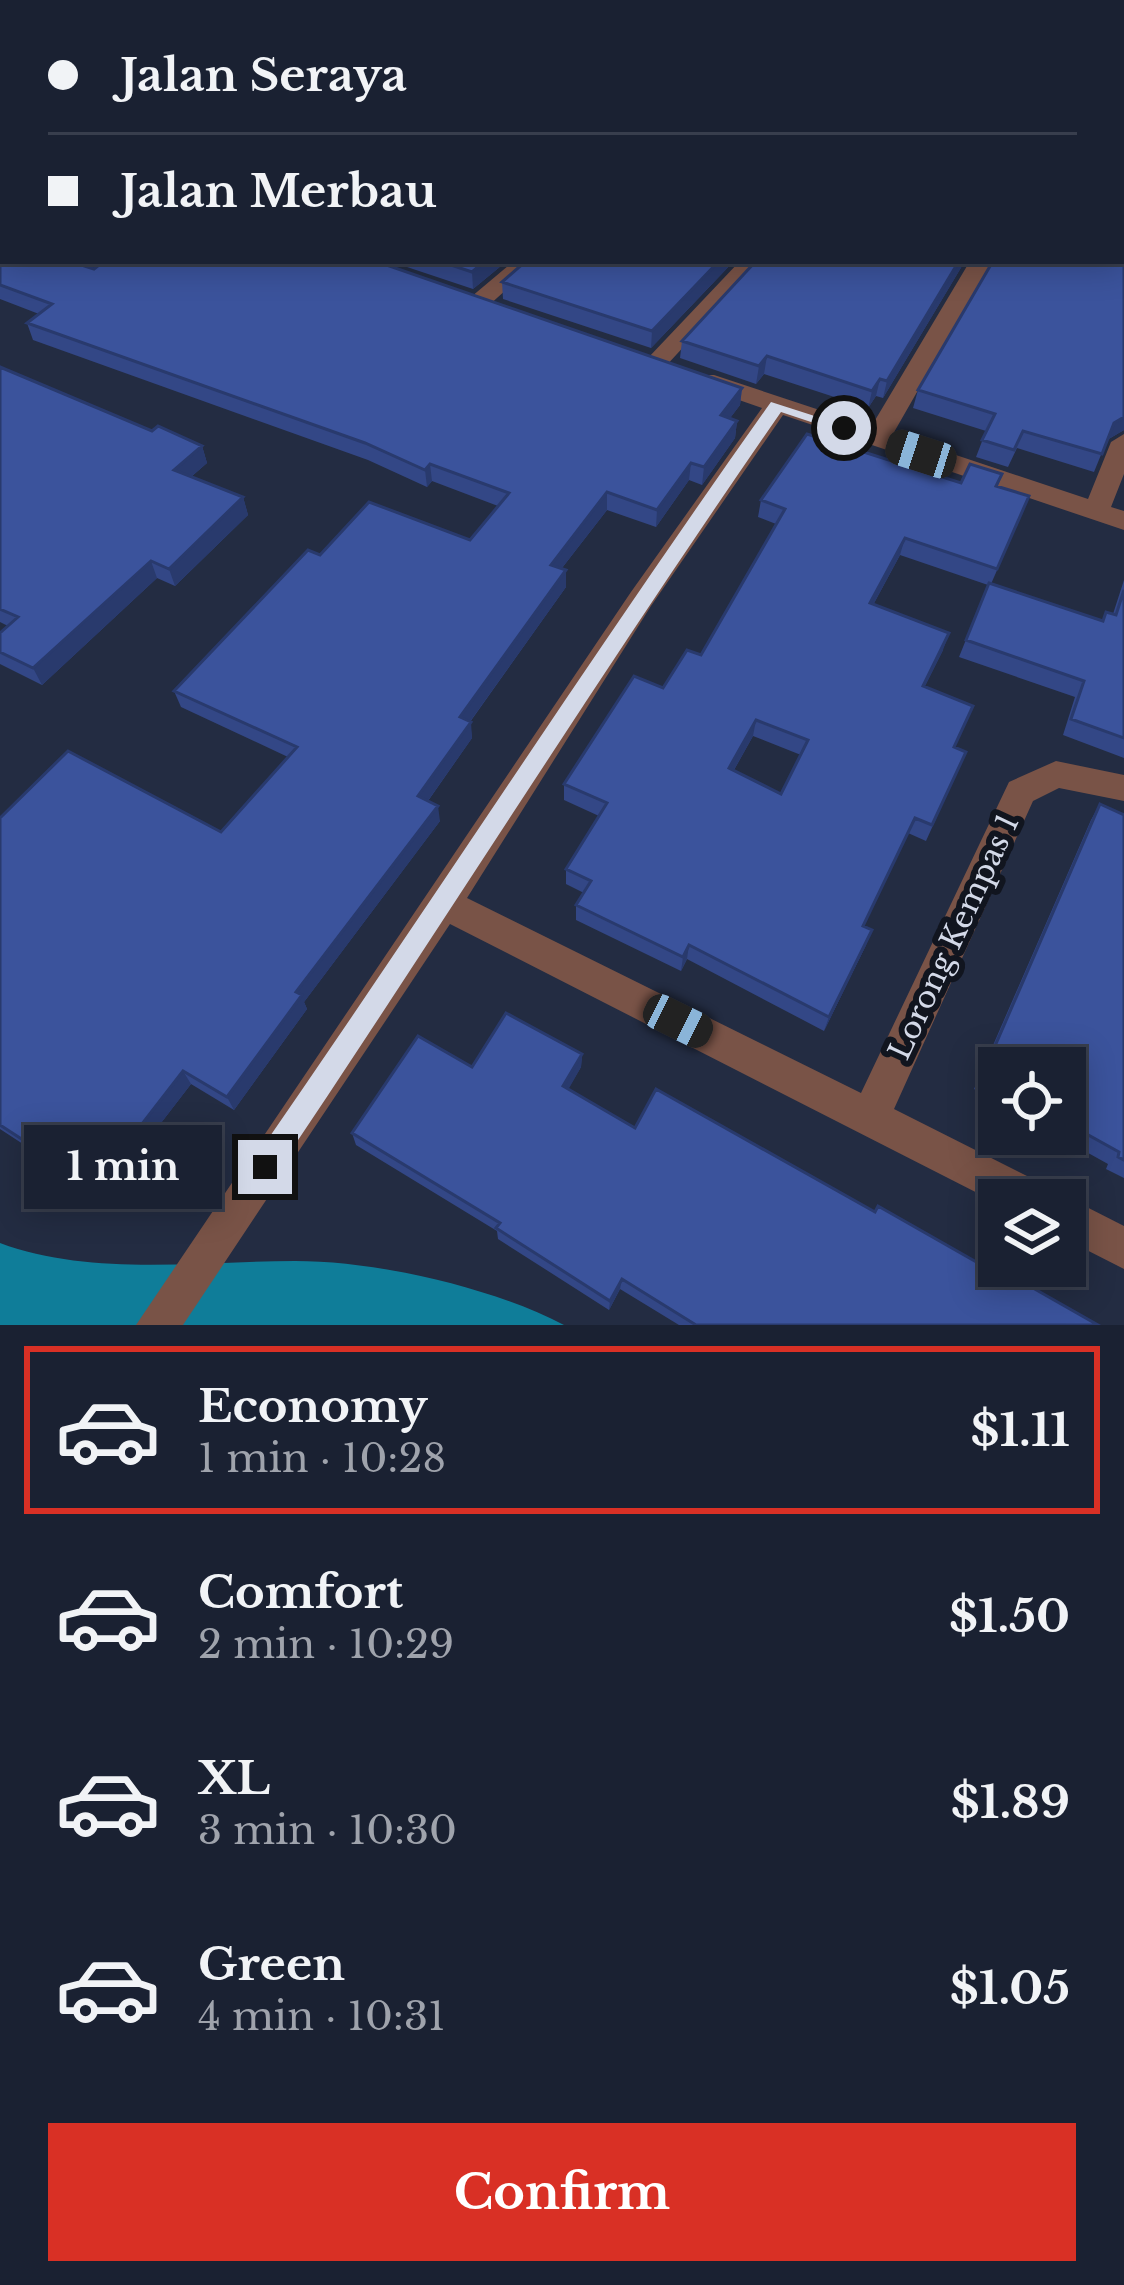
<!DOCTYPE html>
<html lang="en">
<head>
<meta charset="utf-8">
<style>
	body { margin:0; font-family:"Libre Baskerville",serif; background:#23293a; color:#f1f3f6; height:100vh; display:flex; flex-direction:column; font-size:45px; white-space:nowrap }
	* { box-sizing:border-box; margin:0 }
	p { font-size:39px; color:#9fa3ac }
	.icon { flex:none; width:66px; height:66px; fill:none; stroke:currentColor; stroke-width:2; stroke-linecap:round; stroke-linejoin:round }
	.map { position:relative; height:1325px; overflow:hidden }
	.sheet { display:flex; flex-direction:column; background:#1a2132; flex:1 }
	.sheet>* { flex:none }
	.guide { position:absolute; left:0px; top:0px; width:1125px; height:264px; box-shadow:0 6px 30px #0003,0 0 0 3px #383e4d; display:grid; align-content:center; height:264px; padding:0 48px; background:#1a2132 }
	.tools { position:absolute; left:978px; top:1047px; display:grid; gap:24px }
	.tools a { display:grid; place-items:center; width:108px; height:108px; border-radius:0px; background:#1a2132; box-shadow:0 6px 30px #0003,0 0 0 3px #383e4d; font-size:60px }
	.end { position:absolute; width:54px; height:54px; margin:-27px; border:15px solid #d3d9e8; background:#111; box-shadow:0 0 0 6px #111 }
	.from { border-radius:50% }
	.bubble { position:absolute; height:84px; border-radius:0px; background:#1a2132; box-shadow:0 6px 30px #0003,0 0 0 3px #383e4d; font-size:39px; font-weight:700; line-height:84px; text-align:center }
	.car { position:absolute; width:36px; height:72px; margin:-36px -18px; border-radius:15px; box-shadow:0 0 9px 3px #0007; background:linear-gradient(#222 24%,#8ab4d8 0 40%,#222 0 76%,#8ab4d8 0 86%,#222 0) }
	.guide b { display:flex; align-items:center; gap:42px; height:114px; font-size:45px }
	.guide b+b { border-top:3px solid #383e4d }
	.guide i { width:30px; height:30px; background:#f1f3f6 }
	ul { padding:21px 0 0; list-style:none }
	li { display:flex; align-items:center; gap:36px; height:168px; margin:0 24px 18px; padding:0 24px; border:6px solid transparent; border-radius:0px }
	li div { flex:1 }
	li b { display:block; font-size:45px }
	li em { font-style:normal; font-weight:700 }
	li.selected { border-color:#d93025 }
	li>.icon { width:108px; height:108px; stroke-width:1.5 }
	.button { display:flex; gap:24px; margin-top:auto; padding:24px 48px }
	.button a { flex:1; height:138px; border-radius:0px; background:#d93025; color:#fff; font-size:48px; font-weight:700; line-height:138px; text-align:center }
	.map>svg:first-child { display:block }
	.water { fill:#0f7d99 }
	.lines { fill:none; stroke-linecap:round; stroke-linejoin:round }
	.street { fill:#795347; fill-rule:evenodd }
	.wall { fill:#334786; fill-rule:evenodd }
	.shaded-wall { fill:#293a6d }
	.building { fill:#3b539c; stroke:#293a6d; stroke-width:3; fill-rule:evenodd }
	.route { fill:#d3d9e8 }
	.labels { text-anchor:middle; stroke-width:12; stroke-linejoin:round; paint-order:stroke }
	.street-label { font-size:30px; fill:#d3d9e8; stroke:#11151f }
</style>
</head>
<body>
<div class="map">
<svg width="1124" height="1325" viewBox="0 0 1124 1325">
	<rect width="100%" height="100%" fill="#232c42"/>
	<!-- water -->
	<path class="water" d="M0,1243c91,34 200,18 295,18 82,0 196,26 269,64h-564z"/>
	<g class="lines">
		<!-- street -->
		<path class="street" d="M162,0h24l2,3h-24z
			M0,144l3,1v12l-3,-1z
			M514,261h24l-51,46h-16v-10z
			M740,261h23l-99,107h-16v-10z
			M970,261h22l-99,173 195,65 23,-57 13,-8v40l-13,33 13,4v19l-341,-115 -132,191 -184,292 394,195 148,-311 47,-21 68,14v26l-65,-13 -26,13 -139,308 153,77 6,14h-54v4l-549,-280 -267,401h-47l495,-733 131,-184 -66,-23v-10h18l157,52z
			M1065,1196l59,30v43l-59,-30v-39h-9z"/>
	</g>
	<!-- wall -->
	<path class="wall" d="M240,0h109l-5,3h-94z
		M398,0h444l-4,3h-428z
		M1124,228v202l-17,10 -13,32 -77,-24 -9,19 -32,-10 10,-26 -73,-23 5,-18z
		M0,238l94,31 648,119 -2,17 -10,13 7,3 -2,17 -33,47 -13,-5 -33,47 -49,-17 -45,58 4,2v17l-96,135 2,16 -44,63 12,20 -136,181 3,7 -73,101 -43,-26 -87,113 -104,-68v-311l221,14 67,-75 -107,-50 -7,-16 146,-136 150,-15 28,-34 -66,-25 -5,6 -59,-27 -335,-120 -6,-17 12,-9 -39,-15z
		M389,261h118l-34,28z
		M526,261h208l-83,87 -148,-49 -1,-17z
		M965,261l-82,137 -7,-2 -8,12 -104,-34 -8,10 -76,-26 2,-17z
		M0,367l152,64 50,15 5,17 -16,14 52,20 5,18 -73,71 -18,-8 -115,107 -42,-21v-31l8,-7 -8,-4z
		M1002,474l-4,12 24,27 -31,71 111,37 4,-9 7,2 11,-34v178l-61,-23 12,-38 -116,-40 29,-72 -88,-30 -27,50 70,45 -18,36 29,61 12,5 -40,89 -18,-8 -44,93 2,19 -42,86 -137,-72 -6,12 -105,-51v-15l8,-12 -18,-9v-15l33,-53 -35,-16v-16l99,-96 38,-33 75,-131 -18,-7 3,-17 200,-17zM753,736l48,19 -20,39 -47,-24z
		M1100,804l24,11v363l-18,-9 2,-5 -54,-30h11v-66h-66v35l-25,-14 117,-269z
		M582,1054l-1,13 -13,22 67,39 239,84 4,-6 114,65 4,-4 102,58h-419l-59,-36 -11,21 -111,-71 -1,-8 -141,-86 -4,-12 120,-66z"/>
	<!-- shaded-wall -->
	<path class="shaded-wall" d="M77,0h33l-5,3h-34z
		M321,0h28l-5,3h-28z
		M824,0h18l-4,3h-18z
		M3,188v22l-3,2v-22z
		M485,261h22l-34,28 -1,-17z
		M719,261h15l-83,87 1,-17z
		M959,261h6l-82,137 4,-17z
		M767,356l-3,18 -8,10 3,-18z
		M880,379l-4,17 -8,12 4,-17z
		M742,388l-2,17 -21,28 2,-18z
		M1124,417v13l-17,10 7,-17z
		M737,421l-2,17 -33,47 2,-18z
		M202,446l5,17 -28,24 -5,-17z
		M691,463l-2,17 -33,47 1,-17z
		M430,464l2,17 -5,6 -2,-17z
		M607,492v18l-56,72v-17z
		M243,497l5,18 -73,71 -6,-17z
		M905,538l-5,17 -35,65 5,-17z
		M151,561l6,17 -115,107 -9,-17z
		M566,570v17l-105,147 -1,-17z
		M949,633l-6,17 -26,52 6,-16z
		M756,720l-3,16 -27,48 3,-16z
		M471,722l1,16 -52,74 -2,-16z
		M438,806l2,15 -136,181 3,7 -73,101 -7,-13 69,-105z
		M872,930l-6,15 -42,86 5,-14z
		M689,945l-2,14 -6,12 2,-14z
		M582,1054l-1,13 -18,32v-13z
		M183,1071l8,13 -87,113 -10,-11z
		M622,1279l-2,10 -11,21 1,-9z"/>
	<!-- building -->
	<path class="building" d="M0,0h77l-6,3h-62z
		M292,0h29l-5,3h-13z
		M455,0h247l-3,3h-232z
		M708,0h116l-4,3h-102z
		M952,0h172v210l-2,5v-212h-170z
		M0,168l3,1v19l-3,2z
		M1122,227l2,1v189l-10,6 -12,31 -79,-23 -9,19 -32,-10 13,-26 -77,-24 75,-129h129z
		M0,238l3,1v22h66l25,8 10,-8h271l367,127 -21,27 16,6 -33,46 -13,-4 -34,47 -50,-18 -56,73 15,5 -106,147 11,5 -53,74 20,10 -142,186 6,3 -75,102 -44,-26 -89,115 -94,-61v-307l68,-67 153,81 76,-85 -123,-56 134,-141 12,5 49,-53 101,38 39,-47 -79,-29 -5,6 -60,-27 -338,-120 25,-19 -52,-19z
		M439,261h46l-13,11z
		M526,261h193l-67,70 -150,-49z
		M756,261h203l-72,120 -7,-2 -8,12 -105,-35 -8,10 -77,-25z
		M0,367l152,64 6,-5 44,20 -28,24 69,27 -74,72 -18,-8 -118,107 -33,-16v-19l18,-16 -18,-8z
		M807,434l154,49 9,-19 32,10 -6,12 33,10 -32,73 -92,-31 -35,65 79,30 -26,53 50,20 -19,41 12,5 -34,73 -17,-7 -52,108 9,4 -43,87 -140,-72 -6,12 -107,-52 15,-24 -25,-12 41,-66 -43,-19 70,-108 29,12 24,-38 14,5 84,-146 -24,-9zM756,720l52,20 -27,54 -52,-26z
		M989,583l114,38 3,-9 10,3 8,-25v148l-53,-19 13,-38 -118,-41z
		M1100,804l24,11v345l-6,-3 1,-5 -54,-30v-54h-66v18l-17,-10z
		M506,1013l76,41 -19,32 72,42 21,-39 219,123 3,-6 116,66 2,-5 102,58h-402l-74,-46 -12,22 -114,-73 4,-5 -148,-90 66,-97 54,31z"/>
	<!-- route -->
	<path class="route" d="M771,402l81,26 -8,5 -63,-21c-175,252 -337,511 -507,764h-19v-18c174,-251 339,-507 516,-756z"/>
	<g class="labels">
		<!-- street labels -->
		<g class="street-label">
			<text transform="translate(954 937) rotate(-65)" y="10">Lorong Kempas 1</text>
		</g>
	</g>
</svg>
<div class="tools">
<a><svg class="icon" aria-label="locate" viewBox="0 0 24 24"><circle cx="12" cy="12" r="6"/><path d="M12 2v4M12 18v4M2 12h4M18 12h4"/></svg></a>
<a><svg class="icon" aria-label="layers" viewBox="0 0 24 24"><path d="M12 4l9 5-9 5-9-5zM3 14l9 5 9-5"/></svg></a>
</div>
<i class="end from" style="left:844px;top:428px"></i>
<i class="end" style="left:265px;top:1167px"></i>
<div class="bubble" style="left:24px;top:1125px;width:198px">1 min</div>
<i class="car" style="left:921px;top:454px;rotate:288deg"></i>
<i class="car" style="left:678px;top:1021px;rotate:116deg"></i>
<div class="guide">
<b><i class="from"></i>Jalan Seraya</b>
<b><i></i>Jalan Merbau</b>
</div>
</div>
<section class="sheet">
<ul>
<li class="selected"><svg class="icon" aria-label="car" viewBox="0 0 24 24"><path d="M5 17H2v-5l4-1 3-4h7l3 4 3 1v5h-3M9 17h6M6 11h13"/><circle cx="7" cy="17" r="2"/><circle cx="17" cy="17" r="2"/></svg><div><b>Economy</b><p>1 min · 10:28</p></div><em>$1.11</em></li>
<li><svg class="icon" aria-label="car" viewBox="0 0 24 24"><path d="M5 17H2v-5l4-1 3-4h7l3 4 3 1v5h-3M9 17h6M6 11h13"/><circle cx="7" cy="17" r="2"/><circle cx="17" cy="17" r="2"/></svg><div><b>Comfort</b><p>2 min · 10:29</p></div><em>$1.50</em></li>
<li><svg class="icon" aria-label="car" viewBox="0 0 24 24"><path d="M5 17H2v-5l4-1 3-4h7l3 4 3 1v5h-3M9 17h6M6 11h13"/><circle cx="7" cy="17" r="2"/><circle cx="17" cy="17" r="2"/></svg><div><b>XL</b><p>3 min · 10:30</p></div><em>$1.89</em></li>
<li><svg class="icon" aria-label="car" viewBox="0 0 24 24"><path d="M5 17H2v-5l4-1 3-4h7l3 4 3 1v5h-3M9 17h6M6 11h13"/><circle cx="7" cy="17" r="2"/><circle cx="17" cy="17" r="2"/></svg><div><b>Green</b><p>4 min · 10:31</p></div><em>$1.05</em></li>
</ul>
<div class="button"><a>Confirm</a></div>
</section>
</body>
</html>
